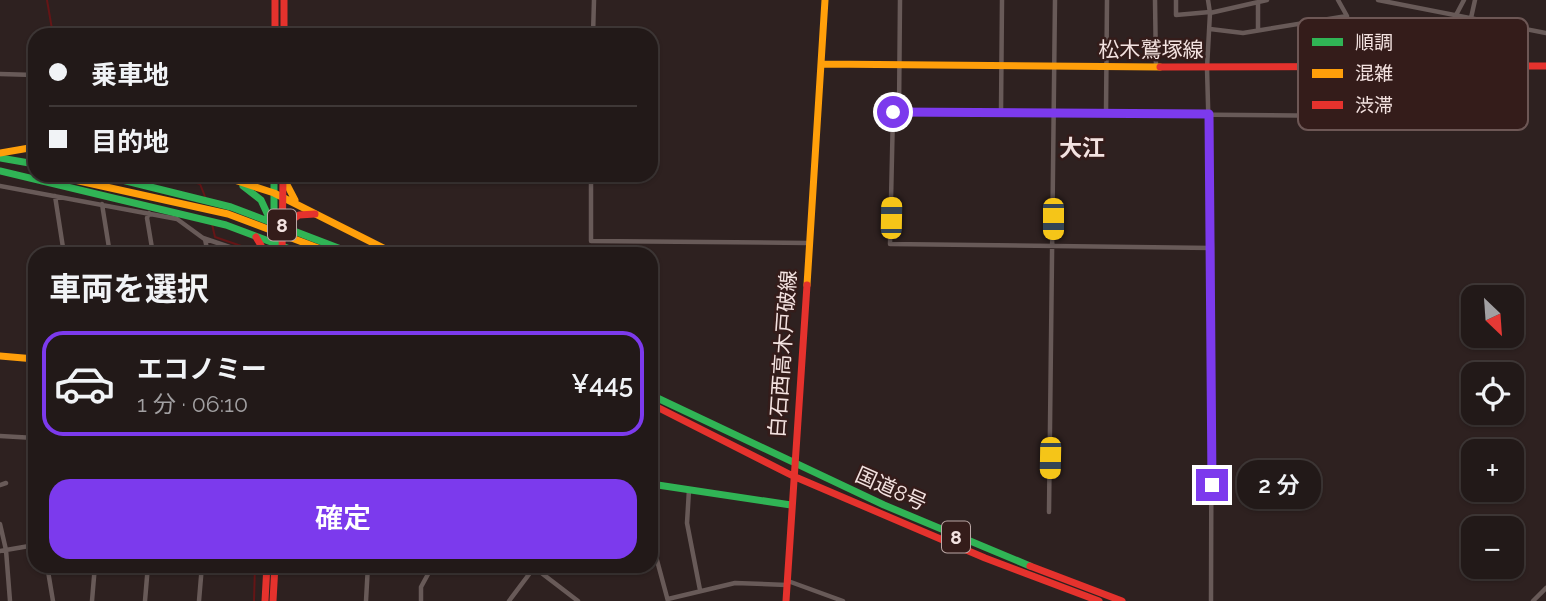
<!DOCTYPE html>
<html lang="ja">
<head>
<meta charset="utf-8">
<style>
	body { margin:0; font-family:Raleway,"Noto Sans JP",sans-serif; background:#2a2221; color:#f1f3f6; height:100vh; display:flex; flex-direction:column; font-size:26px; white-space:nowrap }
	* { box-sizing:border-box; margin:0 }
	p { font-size:23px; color:#a2a0a2 }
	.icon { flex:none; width:38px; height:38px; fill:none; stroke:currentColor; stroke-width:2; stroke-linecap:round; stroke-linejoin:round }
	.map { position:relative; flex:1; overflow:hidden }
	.details { position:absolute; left:28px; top:247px; width:630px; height:326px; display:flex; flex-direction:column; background:#221918; border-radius:21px; box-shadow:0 2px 5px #0004,0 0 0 2px #3f3837 }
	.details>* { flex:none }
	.guide { position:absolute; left:28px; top:28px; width:630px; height:154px; border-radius:21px; box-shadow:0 2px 5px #0004,0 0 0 2px #3f3837; display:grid; align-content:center; height:154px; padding:0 21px; background:#221918 }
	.needle { width:46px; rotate:155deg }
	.fabs { position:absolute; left:1461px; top:285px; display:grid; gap:14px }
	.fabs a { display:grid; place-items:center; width:63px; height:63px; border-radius:14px; background:#221918; box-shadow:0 2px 5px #0004,0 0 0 2px #3f3837; font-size:35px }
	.end { position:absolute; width:32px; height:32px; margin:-16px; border:9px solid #7c3aed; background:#fff; box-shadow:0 0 0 4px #fff }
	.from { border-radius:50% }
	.bubble { position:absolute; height:49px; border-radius:21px; background:#221918; box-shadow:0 2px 5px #0004,0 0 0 2px #3f3837; font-size:23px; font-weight:600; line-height:49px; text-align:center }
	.car { position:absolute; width:21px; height:42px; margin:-21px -10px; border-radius:9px; box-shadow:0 0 5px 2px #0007; background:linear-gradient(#f5c518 24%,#345 0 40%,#f5c518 0 76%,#345 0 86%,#f5c518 0) }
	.guide b { display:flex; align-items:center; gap:24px; height:66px; font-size:26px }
	.guide b+b { border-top:2px solid #3f3837 }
	.guide i { width:18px; height:18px; background:#f1f3f6 }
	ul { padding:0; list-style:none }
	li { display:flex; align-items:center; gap:21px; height:105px; margin:0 14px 10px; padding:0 7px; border:4px solid transparent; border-radius:21px }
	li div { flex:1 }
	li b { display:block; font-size:26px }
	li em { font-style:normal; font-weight:600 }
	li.current { border-color:#7c3aed }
	li>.icon { width:63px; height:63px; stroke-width:1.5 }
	h2 { padding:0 21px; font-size:32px; line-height:84px }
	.cta { display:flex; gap:14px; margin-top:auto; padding:14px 21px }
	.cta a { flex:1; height:80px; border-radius:21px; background:#7c3aed; color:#fff; font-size:28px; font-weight:600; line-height:80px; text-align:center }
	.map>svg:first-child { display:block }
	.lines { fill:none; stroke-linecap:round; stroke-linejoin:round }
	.stream { stroke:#651516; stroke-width:2 }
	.street { stroke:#685a58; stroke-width:4.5 }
	.fast { stroke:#30b455; stroke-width:7 }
	.slow { stroke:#ff9f0a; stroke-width:7 }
	.jam { stroke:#e5322d; stroke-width:7 }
	.route { stroke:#7c3aed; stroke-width:9 }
	.labels { text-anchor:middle; stroke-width:5; stroke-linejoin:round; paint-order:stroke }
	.shield { fill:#341c1a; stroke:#baa7a5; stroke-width:2 }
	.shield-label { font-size:19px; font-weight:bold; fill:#f3e2e0 }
	.street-label { font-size:21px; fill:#f3e2e0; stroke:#341c1a }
	.neighbourhood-label { font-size:23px; font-weight:bold; fill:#f3e2e0; stroke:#341c1a }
	.key { fill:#341c1a; stroke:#6d5755; stroke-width:2 }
	.key-label { font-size:19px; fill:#f3e2e0 }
</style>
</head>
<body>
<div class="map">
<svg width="1546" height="601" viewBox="0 0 1546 601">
	<rect width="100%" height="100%" fill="#2e2120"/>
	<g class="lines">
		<!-- stream -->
		<path class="stream" d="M47,0l6,35
			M169,175l31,9 6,15
			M212,224l3,13 38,13v4
			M254,601l1,-36"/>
		<!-- street -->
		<path class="street" d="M1155,0l1,67
			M1176,0v15l34,-3
			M1208,0l2,13 -3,55 5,180 -1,353
			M1338,0l9,16v51
			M1378,0l168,33
			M1258,2v28
			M1210,13l57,-13
			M1471,18l4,-18
			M1210,29l33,4 104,-17
			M593,35l1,-35
			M1453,64l3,-49 8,-15
			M0,74l35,1
			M899,112l1,-112
			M1001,112l1,-112
			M1106,114l1,-114
			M591,175v66l217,2
			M0,186l177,33 26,19 47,16
			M55,196l9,58
			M102,204l8,50
			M149,213l-2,5 6,36
			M205,239l3,15
			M1212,248l-322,-4 3,-132 453,4
			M0,436l35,2
			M0,485l6,-2
			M689,490l-2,33 13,67
			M1049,512l6,-512
			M0,524l6,26 4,51
			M651,538l17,63
			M0,551l35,-6
			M47,565l6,36
			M531,565l47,36
			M788,581l55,20
			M668,599l67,-16 52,2
			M92,601l3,-36
			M145,601l3,-36
			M199,601l3,-36
			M366,601l2,-36
			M421,601v-14l12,-22
			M509,601l27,-36
			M1533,601l13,-13"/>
		<!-- fast -->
		<path class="fast" d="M0,158l35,6
			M0,171l226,54 77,29
			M102,175l129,32 123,47
			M274,175v79
			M243,186l18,14 11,24
			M651,395l233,110 146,61
			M651,484l140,21"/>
		<!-- slow -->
		<path class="slow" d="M821,64l339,3
			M0,153l35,-6
			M52,175l176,39 106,40
			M219,175l55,18 121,61
			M283,177l12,23
			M248,183l21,-8
			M807,285l18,-285
			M0,356l35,3"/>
		<!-- jam -->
		<path class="jam" d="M275,0v35
			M284,0v35
			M1160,67l386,-1
			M281,228l18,-13 16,-1
			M256,237l10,17
			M282,254l1,-77
			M651,404l142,72 192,82 114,43
			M1030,566l92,35
			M265,601l2,-36
			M273,601l2,-36
			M786,601l21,-316"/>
	</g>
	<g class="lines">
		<!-- route -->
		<path class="route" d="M893,112l316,2 3,371"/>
	</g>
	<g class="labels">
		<!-- shield labels -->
		<g class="shield">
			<rect x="268" y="209.5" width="28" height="31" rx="5"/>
			<rect x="942" y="521.5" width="28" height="31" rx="5"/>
		</g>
		<g class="shield-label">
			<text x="282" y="232">8</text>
			<text x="956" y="544">8</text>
		</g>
		<!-- street labels -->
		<g class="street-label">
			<text x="1151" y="57">松木鷲塚線</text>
			<text transform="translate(783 354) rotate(-86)" y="7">白石西高木戸破線</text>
			<text transform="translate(891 489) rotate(24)" y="7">国道8号</text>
		</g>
		<!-- neighbourhood labels -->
		<g class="neighbourhood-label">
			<text x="1082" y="156">大江</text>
		</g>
	</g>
	<!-- legend -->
	<rect x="1298" y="18" width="230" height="112" rx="10" class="key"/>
	<rect x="1312" y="38" width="31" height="8" fill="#30b455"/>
	<rect x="1312" y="69" width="31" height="9" fill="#ff9f0a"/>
	<rect x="1312" y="101" width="31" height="8" fill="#e5322d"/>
	<g class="key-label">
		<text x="1355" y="49">順調</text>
		<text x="1355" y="80">混雑</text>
		<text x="1355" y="112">渋滞</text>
	</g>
</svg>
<div class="fabs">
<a><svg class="needle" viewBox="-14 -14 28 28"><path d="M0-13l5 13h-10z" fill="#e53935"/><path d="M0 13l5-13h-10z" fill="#a2a0a2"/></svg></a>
<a><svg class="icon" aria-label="locate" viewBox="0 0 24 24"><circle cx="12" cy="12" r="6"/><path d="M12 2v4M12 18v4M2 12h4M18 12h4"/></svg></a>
<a>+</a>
<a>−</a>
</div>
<i class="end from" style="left:893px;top:112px"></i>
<i class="end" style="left:1212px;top:485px"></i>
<div class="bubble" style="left:1237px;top:460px;width:84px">2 分</div>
<i class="car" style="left:891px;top:218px;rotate:1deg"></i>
<i class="car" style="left:1053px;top:219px;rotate:180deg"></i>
<i class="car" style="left:1050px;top:458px;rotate:181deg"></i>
<div class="guide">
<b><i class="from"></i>乗車地</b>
<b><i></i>目的地</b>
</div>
<section class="details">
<h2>車両を選択</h2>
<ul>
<li class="current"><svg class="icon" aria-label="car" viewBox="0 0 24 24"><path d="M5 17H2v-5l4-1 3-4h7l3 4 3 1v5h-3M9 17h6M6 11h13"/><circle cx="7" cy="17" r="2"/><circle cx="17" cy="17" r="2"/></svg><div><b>エコノミー</b><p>1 分 · 06:10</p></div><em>¥445</em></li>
</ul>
<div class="cta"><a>確定</a></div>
</section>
</div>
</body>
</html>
